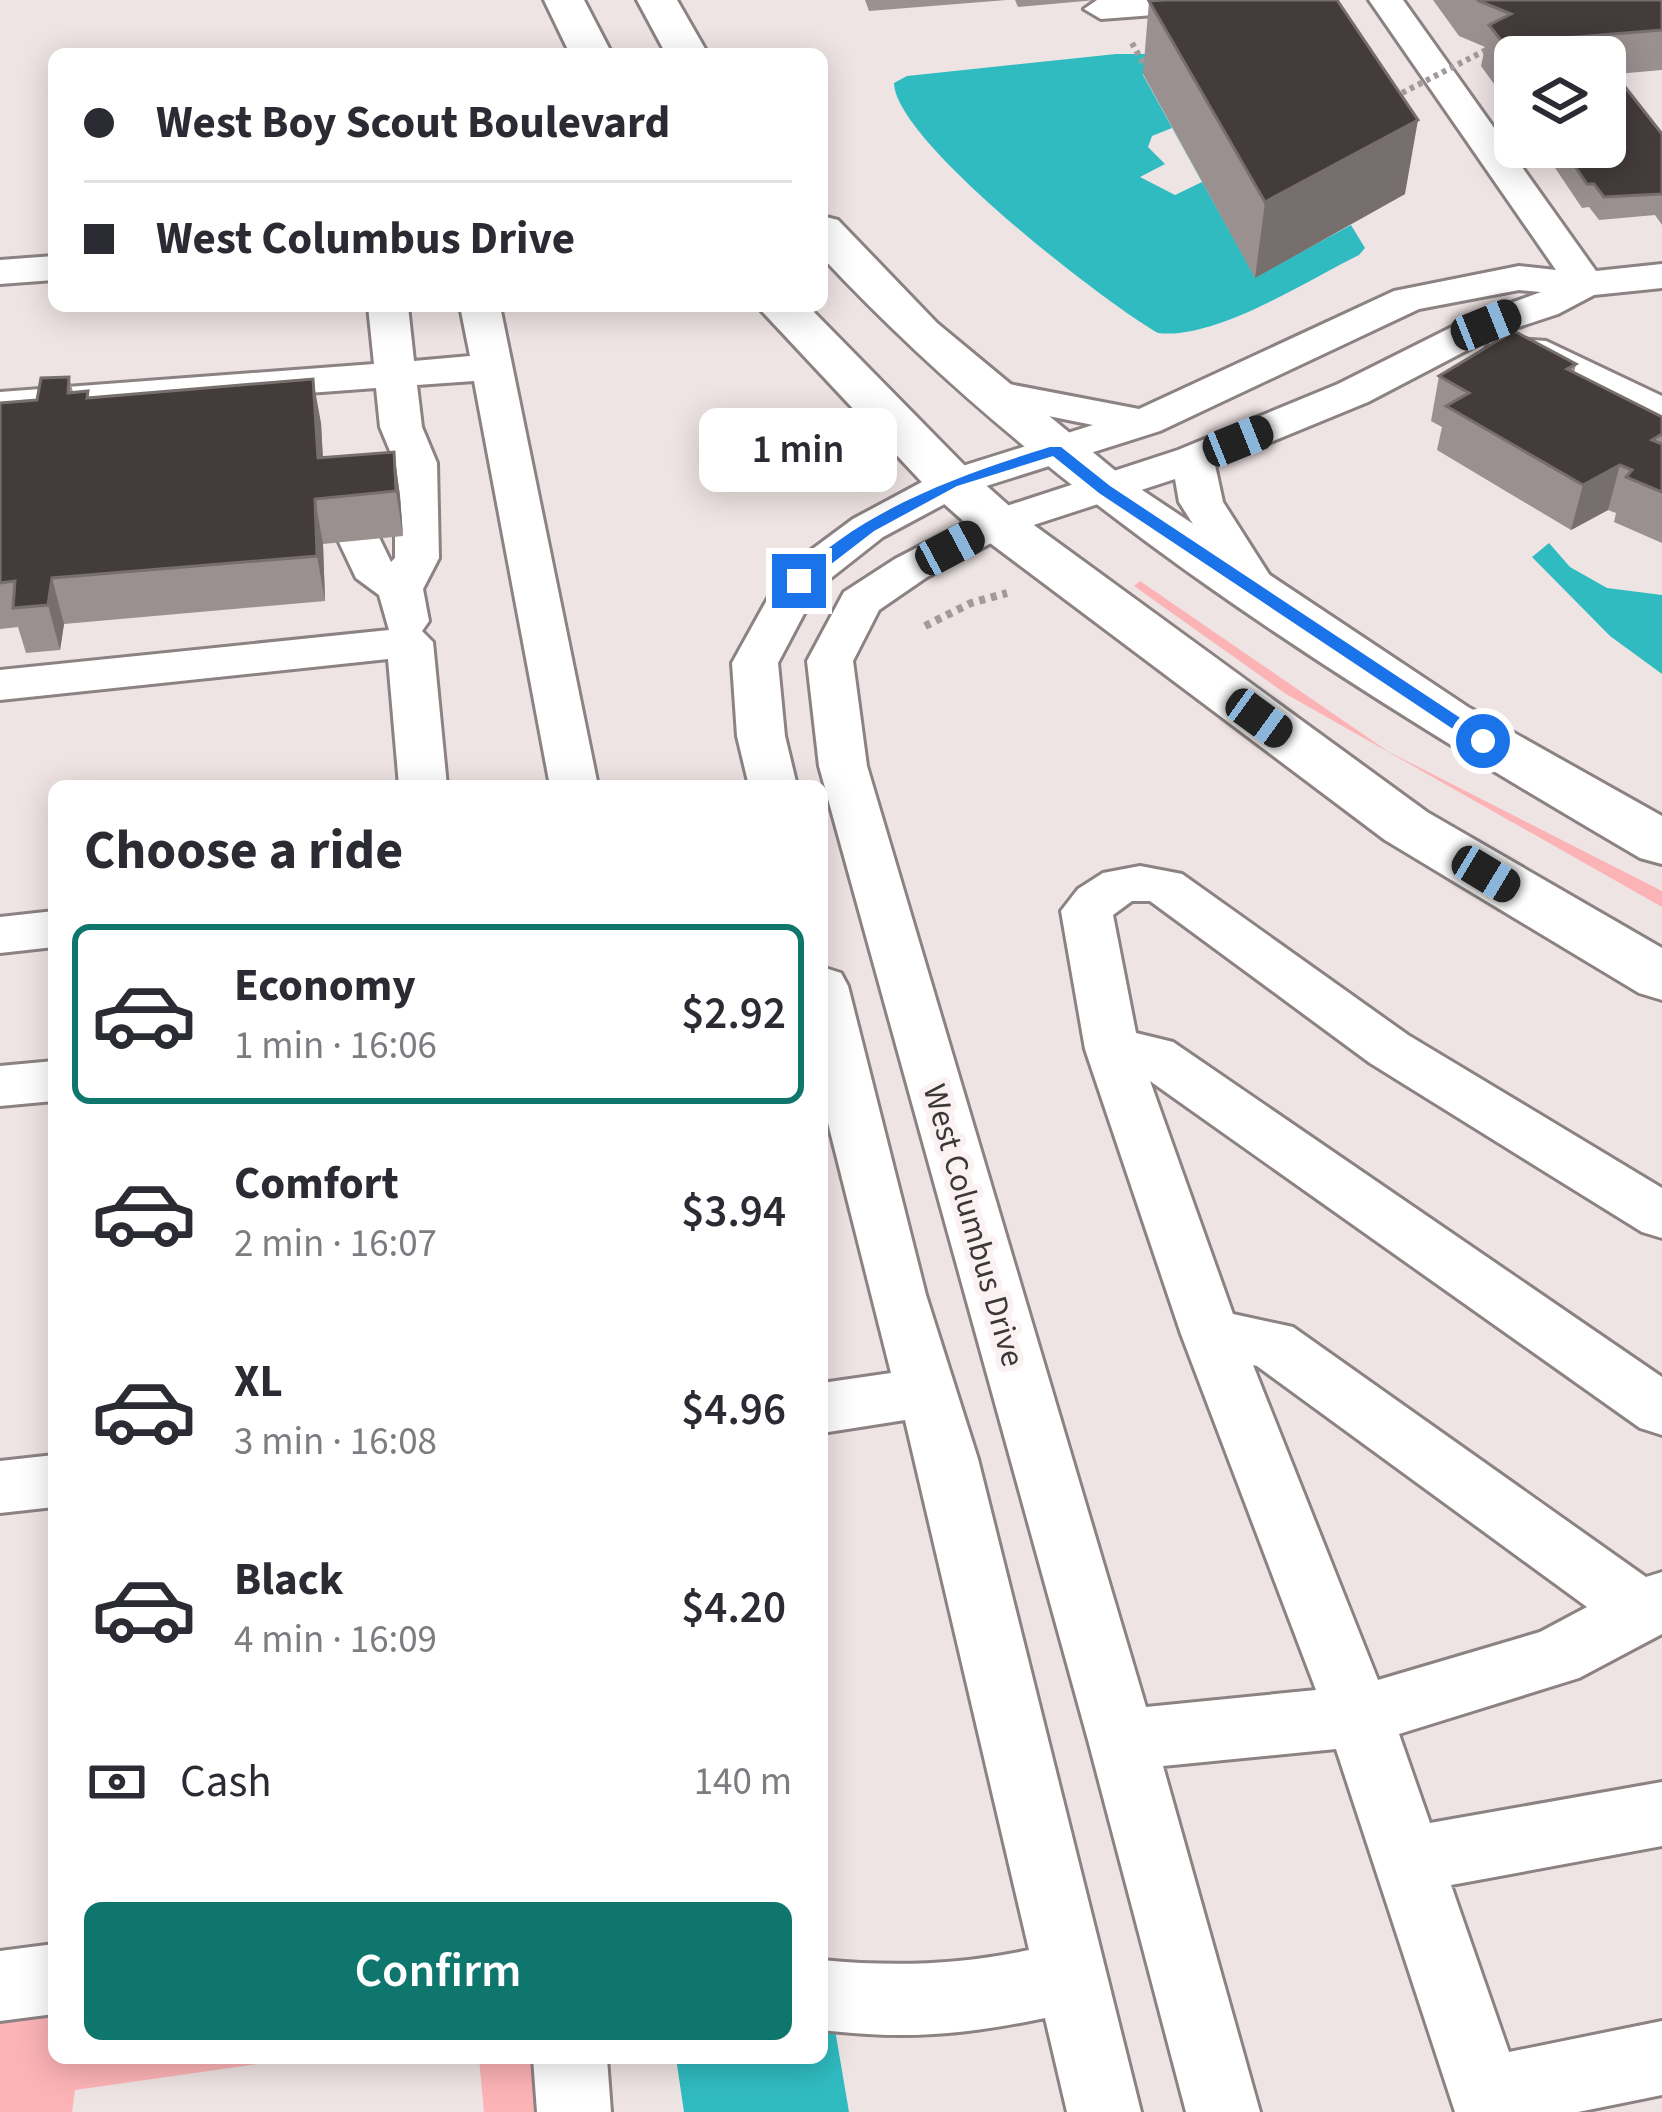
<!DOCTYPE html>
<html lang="en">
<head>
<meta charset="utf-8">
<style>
	body { margin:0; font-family:"Source Sans 3",sans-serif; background:#f2f2f3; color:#2b2b33; height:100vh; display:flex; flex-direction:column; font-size:45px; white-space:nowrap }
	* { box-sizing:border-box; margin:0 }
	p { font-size:39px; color:#7c7c81 }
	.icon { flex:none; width:66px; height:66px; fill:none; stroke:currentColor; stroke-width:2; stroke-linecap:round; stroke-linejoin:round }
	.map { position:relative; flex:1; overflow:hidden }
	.drawer { position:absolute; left:48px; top:780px; width:780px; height:1284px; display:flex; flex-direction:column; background:#fff; border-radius:18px; box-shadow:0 6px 30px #0003 }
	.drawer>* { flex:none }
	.guide { position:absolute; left:48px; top:48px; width:780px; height:264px; border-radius:18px; box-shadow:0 6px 30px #0003; display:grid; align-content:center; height:264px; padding:0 36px; background:#fff }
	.fabs { position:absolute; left:1494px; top:36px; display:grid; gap:24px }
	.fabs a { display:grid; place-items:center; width:132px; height:132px; border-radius:18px; background:#fff; box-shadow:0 6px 30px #0003; font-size:60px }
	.end { position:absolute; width:54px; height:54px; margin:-27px; border:15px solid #1a73e8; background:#fff; box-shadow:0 0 0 6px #fff }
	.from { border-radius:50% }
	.bubble { position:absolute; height:84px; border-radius:18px; background:#fff; box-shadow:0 6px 30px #0003; font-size:39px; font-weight:600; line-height:84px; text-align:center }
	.car { position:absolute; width:36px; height:72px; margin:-36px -18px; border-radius:15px; box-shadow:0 0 9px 3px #0007; background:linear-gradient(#222 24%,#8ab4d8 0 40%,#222 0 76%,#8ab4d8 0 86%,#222 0) }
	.guide b { display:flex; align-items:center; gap:42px; height:114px; font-size:45px }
	.guide b+b { border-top:3px solid #e1e1e2 }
	.guide i { width:30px; height:30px; background:#2b2b33 }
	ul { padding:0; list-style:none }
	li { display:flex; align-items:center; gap:36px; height:180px; margin:0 24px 18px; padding:0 12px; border:6px solid transparent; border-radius:18px }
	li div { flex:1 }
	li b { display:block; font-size:45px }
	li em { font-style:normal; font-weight:600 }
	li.current { border-color:#0f766e }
	li>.icon { width:108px; height:108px; stroke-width:1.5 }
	h2 { padding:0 36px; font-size:54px; line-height:144px }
	.pay { display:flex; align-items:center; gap:30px; height:132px; padding:0 36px; font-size:45px }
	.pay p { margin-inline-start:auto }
	.action { display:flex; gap:24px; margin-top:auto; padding:24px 36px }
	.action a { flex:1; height:138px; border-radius:18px; background:#0f766e; color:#fff; font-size:48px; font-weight:600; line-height:138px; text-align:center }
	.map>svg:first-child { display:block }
	.green { fill:#fcb3b6 }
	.water { fill:#30bbc1 }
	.pier { fill:#efe4e4 }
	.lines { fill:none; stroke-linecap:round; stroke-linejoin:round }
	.minor-casing { stroke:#8c8283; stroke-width:6 }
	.major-casing { stroke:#8c8283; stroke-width:6 }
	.path-far1 { stroke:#a29a9a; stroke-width:6; stroke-dasharray:4.5 4.5; stroke-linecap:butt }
	.path { stroke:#a29a9a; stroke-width:8; stroke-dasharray:6 6; stroke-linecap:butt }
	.minor { fill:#fff; fill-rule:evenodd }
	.major { fill:#fff; fill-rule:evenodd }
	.path-bridge { stroke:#a29a9a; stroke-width:6; stroke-dasharray:4.5 4.5; stroke-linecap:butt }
	.wall { fill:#9a9090 }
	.shaded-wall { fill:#776e6e }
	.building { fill:#443b3b; stroke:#776e6e; stroke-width:3 }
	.route { fill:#1a73e8 }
	.labels { text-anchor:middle; stroke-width:12; stroke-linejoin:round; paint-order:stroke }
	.street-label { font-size:33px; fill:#3c3838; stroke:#fcf1f2 }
</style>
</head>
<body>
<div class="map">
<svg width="1662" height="2112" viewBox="0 0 1662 2112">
	<rect width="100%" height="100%" fill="#efe4e4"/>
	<!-- green -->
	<path class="green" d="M1140,581l249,171 273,139v16l-376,-213 -152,-108z
		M54,2011v47h246l-225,32 -3,22h-72v-93z
		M479,2058h54l4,54h-53z"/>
	<!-- water -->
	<path class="water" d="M1116,54h39l-12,21 112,202 96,-52 14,23 -6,7c-53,26 -143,85 -201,78 -53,-30 -263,-192 -264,-250l13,-7z
		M1549,543l21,24 37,21 55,7v79l-52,-38 -78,-79z
		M822,1953l27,159h-165l-8,-54h146z"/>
	<!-- pier -->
	<path class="pier" d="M1172,128l30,54 -27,13 -35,-18 25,-13 -17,-17 4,-11z"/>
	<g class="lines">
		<!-- minor casing -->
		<g class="minor-casing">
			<path id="minor" d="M1097,0h140l-17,10 -119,9 -17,-10z
				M1369,0h34l193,271 66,-7v24l-68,7 -36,19 -58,19 -132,69 -153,63 8,37 58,91 -6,10 -16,4 -16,-4 -64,-101 -4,-23 -163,53 -85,45 -48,33 -26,51 14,105 279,941 170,-17 -135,-356 -96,-285 -24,-138 17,-22 25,-16 37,-7 42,8 226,161 254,153v50l-20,-6 -272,-169 -220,-162h-18l-19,14 23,118 37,9 489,335v58l-22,-7 -490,-347 83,233 60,13 353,250 16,-5v62l-83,44 -180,56 31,89 232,-41v64l-211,39 58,167 153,-31v74l-84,17h-123l-119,-363 -173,17 97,346h-74l-98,-372 -269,-974 -12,-105 37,-69 51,-33 87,-45 196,-64 160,-66 134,-67 69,-25 -22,-2 -100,19 -259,122 -193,61 -84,45 -66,52 -39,74 7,73 12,50h-48l-12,-50 -5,-73 51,-92 70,-52 84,-45 156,-49 -120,-24 -6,-9 6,-9 15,-3 151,29 255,-118 125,-25 37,4zM1253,1365l4,1 330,241 -47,25 -162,48z
				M54,256v24l-54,4v-24z
				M368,306h40l6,55 56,-5 -10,-50h40l98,480h-48l-76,-405 -57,4 5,42 15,36 2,95 -16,31 6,32 -7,10 11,11 14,144h-48l-11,-127 -388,41v-30l389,-40 -10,-35 -23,-17 -18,-38 6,-9 16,-4 16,4 15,31 4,-4v-95l-15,-36 -4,-39 -376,28v-24l374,-28z
				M1505,338l41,3 116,55v28l-137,-62 -34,-3 -6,-9 6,-9z
				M54,911v36l-54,6v-36z
				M822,967l19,6 7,13 78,309 52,164 163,653h-74l-22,-94c-82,17 -140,22 -223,12v-70c72,7 137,5 207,-10l-124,-530 -83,13v-50l69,-10 -69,-274z
				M54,1061v40l-54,5v-40z
				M54,1455v52l-54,6v-52z
				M54,1944v70l-54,7v-70z
				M533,2058h74l4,54h-74z"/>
		</g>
		<!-- major casing -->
		<g class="major-casing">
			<path id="major" d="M544,0h40l28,54h-42z
				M637,0h40l31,54h-42z
				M822,216l16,4 99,103 187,155 344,229 194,109v48l-22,-6c-292,-171 -585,-352 -818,-601z
				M757,306h51l163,166 45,40 411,300 235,136v52l-23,-7 -254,-153 -407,-306 -45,-40z"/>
		</g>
		<!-- path-far1 -->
		<path class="path-far1" d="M1132,43l16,29"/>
		<!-- path -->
		<path class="path" d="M925,626l46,-23 36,-10"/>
		<!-- minor -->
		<use href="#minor" class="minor"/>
		<!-- major -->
		<use href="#major" class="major"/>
		<!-- path-bridge -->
		<path class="path-bridge" d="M1394,97l94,-48"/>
	</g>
	<!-- wall -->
	<path class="wall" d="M865,0h142l-138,11z
		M1015,0h81l-78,7z
		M1433,0h229v70l-57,5v-18h-90v25l-21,2 -13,-18 4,-19 -26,-11z
		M1149,1l256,193 -150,84 -112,-204z
		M1662,134v91l-7,-10 -56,5 -10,-13 -7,1 -41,-61h64z
		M1576,364l-2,9 88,44v126l-48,-21 2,-9 -8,-3 -37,20 -134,-80 5,-23 -11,-6 8,-45z
		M69,377l4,15 17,6 231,25 2,35 71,-6 6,44 3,40 -80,8 2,57 -261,23 -4,26 -34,3 -8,-26 -18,2v-226l37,-3z"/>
	<!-- shaded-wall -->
	<path class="shaded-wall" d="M1418,120l-13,74 -150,84 10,-76z
		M313,379l8,44 4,80 -7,-45z
		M394,452l6,44 3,40 -7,-45z
		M1620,465l-12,45 -37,20 12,-45z
		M315,499l8,45 2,57 -8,-45z
		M52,578l12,46 -4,26 -12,-45z"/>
	<!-- building -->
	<path class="building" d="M1164,0h173l81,120 -153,82 -116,-201z
		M1477,0h185v30l-159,13 -14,-18 22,-11z
		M1622,83l40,51v60l-58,3 -10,-13h-7l-25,-37h43v-62z
		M1514,331l62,33 -9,5 95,48v17l-10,6 10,4v48l-36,-15 6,-7 -12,-5 -37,20 -137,-79 23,-13 -30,-17z
		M69,377l-1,16 20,-2 -1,7 226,-19 5,79 76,-6 2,39 -81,8 2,57 -265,22 -4,27 -35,3 2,-27 -15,2v-180l37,-3 4,-22z"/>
	<!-- route -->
	<path class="route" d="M1050,447h11l49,39 379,251v8h-12l-378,-252 -46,-37 -96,30 -83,45 -70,54 -13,-4c70,-71 166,-105 259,-134z"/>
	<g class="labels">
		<!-- street labels -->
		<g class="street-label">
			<text transform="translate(975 1225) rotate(74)" y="12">West Columbus Drive</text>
		</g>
	</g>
</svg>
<div class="fabs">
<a><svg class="icon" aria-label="layers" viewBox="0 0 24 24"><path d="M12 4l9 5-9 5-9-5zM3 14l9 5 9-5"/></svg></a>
</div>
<i class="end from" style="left:1483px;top:741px"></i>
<i class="end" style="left:799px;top:581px"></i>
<div class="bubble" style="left:699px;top:408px;width:198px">1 min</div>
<i class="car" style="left:1486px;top:325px;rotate:68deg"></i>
<i class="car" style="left:1238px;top:441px;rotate:68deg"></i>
<i class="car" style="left:950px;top:548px;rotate:62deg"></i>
<i class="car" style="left:1259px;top:718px;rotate:126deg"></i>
<i class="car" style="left:1486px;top:874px;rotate:121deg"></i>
<div class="guide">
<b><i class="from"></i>West Boy Scout Boulevard</b>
<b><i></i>West Columbus Drive</b>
</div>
<section class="drawer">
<h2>Choose a ride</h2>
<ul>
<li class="current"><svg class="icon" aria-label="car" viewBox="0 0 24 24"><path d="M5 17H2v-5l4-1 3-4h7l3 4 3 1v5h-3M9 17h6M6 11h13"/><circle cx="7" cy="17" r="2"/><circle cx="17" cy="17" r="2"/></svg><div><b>Economy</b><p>1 min · 16:06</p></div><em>$2.92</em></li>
<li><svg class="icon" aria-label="car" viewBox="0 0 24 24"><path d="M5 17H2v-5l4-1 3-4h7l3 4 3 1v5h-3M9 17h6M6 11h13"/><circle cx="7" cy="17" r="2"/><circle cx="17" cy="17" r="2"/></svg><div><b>Comfort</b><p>2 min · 16:07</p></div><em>$3.94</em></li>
<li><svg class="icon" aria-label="car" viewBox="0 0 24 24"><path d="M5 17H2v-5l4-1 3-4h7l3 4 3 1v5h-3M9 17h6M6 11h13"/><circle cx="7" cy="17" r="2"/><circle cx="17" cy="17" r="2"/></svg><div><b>XL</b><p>3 min · 16:08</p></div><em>$4.96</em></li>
<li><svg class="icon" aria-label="car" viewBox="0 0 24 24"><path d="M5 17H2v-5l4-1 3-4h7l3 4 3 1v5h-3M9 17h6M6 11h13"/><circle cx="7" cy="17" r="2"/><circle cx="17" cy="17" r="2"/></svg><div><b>Black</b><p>4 min · 16:09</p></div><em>$4.20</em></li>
</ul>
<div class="pay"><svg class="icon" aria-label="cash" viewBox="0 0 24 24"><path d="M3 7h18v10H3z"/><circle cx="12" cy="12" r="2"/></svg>Cash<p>140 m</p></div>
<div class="action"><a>Confirm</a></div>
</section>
</div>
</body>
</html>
